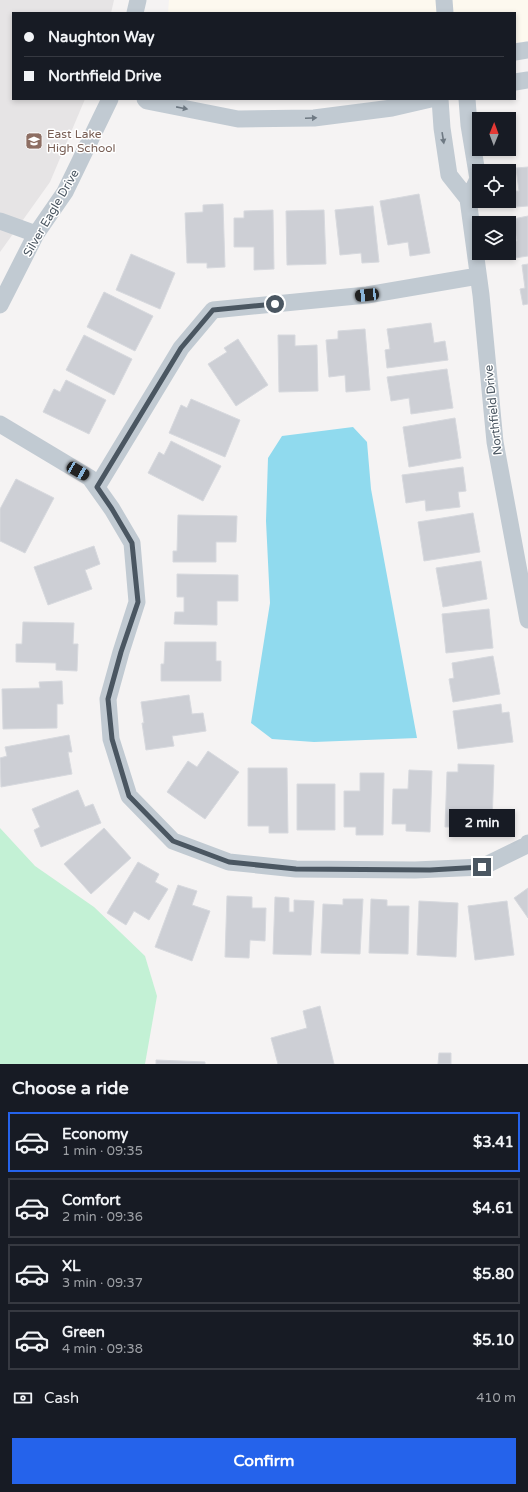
<!DOCTYPE html>
<html lang="en">
<head>
<meta charset="utf-8">
<style>
	body { margin:0; font-family:"Varela Round",sans-serif; background:#20242c; color:#f1f3f6; height:100vh; display:flex; flex-direction:column; font-size:15px; white-space:nowrap }
	* { box-sizing:border-box; margin:0 }
	p { font-size:13px; color:#9ea1a6 }
	.icon { flex:none; width:22px; height:22px; fill:none; stroke:currentColor; stroke-width:2; stroke-linecap:round; stroke-linejoin:round }
	.map { position:relative; height:1064px; overflow:hidden }
	.details { display:flex; flex-direction:column; background:#171b24; flex:1 }
	.details>* { flex:none }
	.top-card { position:absolute; left:12px; top:12px; width:504px; height:88px; border-radius:0px; box-shadow:0 2px 6px #0003; display:grid; align-content:center; height:88px; padding:0 12px; background:#171b24 }
	.needle { width:26px; rotate:1deg }
	.tools { position:absolute; left:472px; top:112px; display:grid; gap:8px }
	.tools a { display:grid; place-items:center; width:44px; height:44px; border-radius:0px; background:#171b24; box-shadow:0 2px 6px #0003; font-size:20px }
	.end { position:absolute; width:18px; height:18px; margin:-9px; border:5px solid #4a5661; background:#fff; box-shadow:0 0 0 2px #fff }
	.from { border-radius:50% }
	.bubble { position:absolute; height:28px; border-radius:0px; background:#171b24; box-shadow:0 2px 6px #0003; font-size:13px; font-weight:700; line-height:28px; text-align:center }
	.car { position:absolute; width:12px; height:24px; margin:-12px -6px; border-radius:5px; box-shadow:0 0 3px 1px #0007; background:linear-gradient(#222 24%,#8ab4d8 0 40%,#222 0 76%,#8ab4d8 0 86%,#222 0) }
	.top-card b { display:flex; align-items:center; gap:14px; height:38px; font-size:15px }
	.top-card b+b { border-top:1px solid #363941 }
	.top-card i { width:10px; height:10px; background:#f1f3f6 }
	ul { padding:0; list-style:none }
	li { display:flex; align-items:center; gap:12px; height:60px; margin:0 8px 6px; padding:0 4px; border:2px solid #363941; border-radius:0px }
	li div { flex:1 }
	li b { display:block; font-size:15px }
	li em { font-style:normal; font-weight:700 }
	li.on { border-color:#2563eb }
	li>.icon { width:36px; height:36px; stroke-width:1.5 }
	h2 { padding:0 12px; font-size:18px; line-height:48px }
	.pay { display:flex; align-items:center; gap:10px; height:44px; padding:0 12px; font-size:15px }
	.pay p { margin-inline-start:auto }
	.cta { display:flex; gap:8px; margin-top:auto; padding:8px 12px }
	.cta a { flex:1; height:46px; border-radius:0px; background:#2563eb; color:#fff; font-size:16px; font-weight:700; line-height:46px; text-align:center }
	.map>svg:first-child { display:block }
	.commercial { fill:#fdf9ef }
	.education { fill:#e6e4e5 }
	.green { fill:#c3f1d5 }
	.water { fill:#90daee }
	.building { fill:#cdcfd5; stroke:#d7d9de }
	.lines { fill:none; stroke-linecap:round; stroke-linejoin:round }
	.minor { stroke:#c1cad2; stroke-width:17 }
	.oneway { fill:#6e7983 }
	.route { stroke:#4a5661; stroke-width:5 }
	.labels { text-anchor:middle; stroke-width:3; stroke-linejoin:round; paint-order:stroke }
	.education-label { font-size:12px; fill:#785e54; stroke:#fff; text-anchor:start }
	.street-label { font-size:12px; fill:#4a5661; stroke:#fff }
</style>
</head>
<body>
<div class="map">
<svg width="528" height="1064" viewBox="0 0 528 1064">
	<rect width="100%" height="100%" fill="#f5f3f3"/>
	<!-- commercial -->
	<path class="commercial" d="M169,0h359v41l-13,2v-30h-347z"/>
	<!-- education -->
	<path class="education" d="M0,0h114l-3,13h-98v86h72l-35,83 -50,70z"/>
	<!-- green -->
	<path class="green" d="M0,828l35,38 59,41 51,49 12,40 -12,68h-145z"/>
	<!-- water -->
	<path class="water" d="M353,427l14,15 4,47 46,249 -103,4 -42,-3 -21,-16 19,-120 -4,-82 2,-63 14,-22z"/>
	<!-- building -->
	<path class="building" d="M528,167v39l-12,1 -2,-16h5l-3,-23z
		M419,194l11,59 -20,3 -2,-14 -20,3 -8,-44z
		M223,204l2,63 -18,1v-5h-20l-2,-50 18,-1v-7z
		M373,206l6,56 -17,1 -1,-10 -21,2 -5,-45z
		M273,210l1,59 -20,1v-23h-20v-29h10v-7z
		M324,210l2,54 -39,1 -1,-54z
		M528,216v40l-13,2 -3,-17h5l-4,-22z
		M131,254l44,19 -15,36 -44,-19z
		M528,264v40l-5,1 -3,-16 5,-1 -3,-23z
		M104,292l49,24 -18,35 -48,-24z
		M431,323l3,20 11,-2 3,19 -61,8 -2,-18 5,-1 -3,-20z
		M365,329l5,61 -24,2 -1,-17 -16,2 -3,-37 12,-1v-8z
		M84,335l48,24 -18,36 -48,-25z
		M278,335h17v11l22,-1 1,46 -39,1z
		M238,339l30,46 -32,21 -28,-42 19,-12 -3,-4z
		M447,369l6,39 -42,6 -2,-16 -18,3 -4,-24z
		M66,380l40,20 -17,34 -46,-22 11,-23 6,3z
		M191,399l49,21 -15,37 -56,-24 12,-28 6,3z
		M455,418l6,40 -52,9 -6,-40z
		M171,441l50,25 -18,35 -55,-28 11,-21 5,3z
		M463,467l3,24 -8,1 2,15 -34,4 -1,-11 -19,3 -4,-28z
		M16,479l38,19 -29,55 -25,-12v-32z
		M473,513l7,39 -56,9 -6,-39z
		M178,515l59,1 -1,26h-20v20h-43v-11h4z
		M94,546l6,18 -15,6 7,19 -44,16 -14,-38z
		M481,561l6,38 -44,8 -7,-39z
		M177,574l61,1v26h-21v24l-43,-1 1,-12h9v-15h-7z
		M489,609l4,39 -47,5 -4,-39z
		M23,622l51,1 -1,21h5l-1,27 -21,-1v-7l-40,-1v-18h6z
		M165,642h51v19h5v20h-60v-17h3z
		M493,656l7,38 -47,8 -4,-23 5,-1 -2,-15z
		M62,681l1,23h-6v24l-54,1 -1,-40 38,-1 -1,-6z
		M189,695l3,19 11,-1 3,18 -34,5 2,10 -28,4 -4,-27h2l-3,-21z
		M501,704l1,9 7,-1 4,30 -55,7 -5,-38z
		M69,735l3,17h-4l4,22 -71,13 -1,-29 7,-2 -2,-9z
		M208,751l31,21 -34,47 -38,-27 21,-31 9,6z
		M458,764l36,1 -2,59 -35,-1v4h-12l2,-55h11z
		M248,768h39l1,65h-19v-7h-21z
		M409,770l23,1 -2,61 -24,-1v-7h-14l1,-35h15z
		M360,773h24l-1,62h-27v-8h-12v-36h16z
		M297,784h38v46h-38z
		M78,790l7,17 8,-3 8,19 -60,24 -7,-17 6,-3 -8,-18z
		M104,828l27,30 -40,36 -27,-30z
		M138,862l21,12 -4,8 13,7 -19,31 -15,-9 -8,14 -19,-12z
		M178,885l19,6 -5,14 18,6 -18,50 -37,-14z
		M528,888v30l-14,-20z
		M227,896l25,1v11h14l-1,33 -15,-1 -1,18 -24,-1z
		M275,897l14,1v14h5v-12l20,1 -3,54 -38,-1z
		M343,899h20l-3,55 -39,-1 2,-49 20,1z
		M371,899l16,1v6h22l-1,48 -39,-1z
		M419,901l39,2 -2,54 -39,-2z
		M507,901l7,54 -39,5 -7,-54z
		M320,1006l14,58h-56l-7,-26 36,-10 -4,-17z
		M439,1053h12v11h-13z
		M156,1060l49,2v2h-49z"/>
	<g class="lines">
		<!-- minor -->
		<path class="minor" d="M444,0l1,13
			M135,13l3,-13
			M515,52l13,-2
			M515,82l13,-2
			M145,99l2,2 91,18 76,-1 78,-10 39,-9
			M440,99l2,29 7,47 19,24 13,96 14,147 33,178
			M467,99l2,26 9,54 -10,20
			M0,221l36,13
			M0,305l36,-71 29,-42 45,-93
			M0,424l90,54 22,31 20,34 5,59 -16,50 -13,47 3,40 18,57 44,45 56,21 67,7 119,1 67,-3 45,-22 1,-2
			M97,487l84,-139 32,-38 154,-15 111,-19"/>
	</g>
	<!-- one-way arrows -->
	<defs><path id="oneway-solid" d="M-6-.8H1V-3.2L6.5 0L1 3.2V.8H-6Z"/></defs>
	<g class="oneway">
		<use href="#oneway-solid" transform="translate(182 108) rotate(11)"/>
		<use href="#oneway-solid" transform="translate(311 118) rotate(-2)"/>
		<use href="#oneway-solid" transform="translate(443 138) rotate(81)"/>
	</g>
	<g class="lines">
		<!-- route -->
		<path class="route" d="M275,304l-62,6 -32,38 -84,139 15,22 20,34 6,59 -17,50 -13,47 4,40 17,57 44,45 56,21 67,7 134,1 52,-3"/>
	</g>
	<!-- icons -->
	<defs>
		<g id="school-square" transform="scale(0.9)"><rect x="-9" y="-9" width="18" height="18" rx="4" fill="#8d6e63" stroke="#fff"/><path d="M0-5L7-2L0 1L-7-2ZM-4 1L0 2.5L4 1V4Q0 6-4 4Z" fill="#fff"/></g>
	</defs>
	<g fill-rule="evenodd">
		<use href="#school-square" x="34" y="141"/>
	</g>
	<g class="labels">
		<!-- education labels -->
		<g class="education-label">
			<text x="47" y="138">East Lake<tspan x="47" dy="14">High School</tspan></text>
		</g>
		<!-- street labels -->
		<g class="street-label">
			<text transform="translate(51 213) rotate(-60)" y="4">Silver Eagle Drive</text>
			<text transform="translate(493 410) rotate(-96)" y="4">Northfield Drive</text>
		</g>
	</g>
</svg>
<div class="tools">
<a><svg class="needle" viewBox="-14 -14 28 28"><path d="M0-13l5 13h-10z" fill="#e53935"/><path d="M0 13l5-13h-10z" fill="#9ea1a6"/></svg></a>
<a><svg class="icon" aria-label="locate" viewBox="0 0 24 24"><circle cx="12" cy="12" r="6"/><path d="M12 2v4M12 18v4M2 12h4M18 12h4"/></svg></a>
<a><svg class="icon" aria-label="layers" viewBox="0 0 24 24"><path d="M12 4l9 5-9 5-9-5zM3 14l9 5 9-5"/></svg></a>
</div>
<i class="end from" style="left:275px;top:304px"></i>
<i class="end" style="left:482px;top:867px"></i>
<div class="bubble" style="left:449px;top:809px;width:66px">2 min</div>
<i class="car" style="left:367px;top:295px;rotate:264deg"></i>
<i class="car" style="left:78px;top:471px;rotate:120deg"></i>
<div class="top-card">
<b><i class="from"></i>Naughton Way</b>
<b><i></i>Northfield Drive</b>
</div>
</div>
<section class="details">
<h2>Choose a ride</h2>
<ul>
<li class="on"><svg class="icon" aria-label="car" viewBox="0 0 24 24"><path d="M5 17H2v-5l4-1 3-4h7l3 4 3 1v5h-3M9 17h6M6 11h13"/><circle cx="7" cy="17" r="2"/><circle cx="17" cy="17" r="2"/></svg><div><b>Economy</b><p>1 min · 09:35</p></div><em>$3.41</em></li>
<li><svg class="icon" aria-label="car" viewBox="0 0 24 24"><path d="M5 17H2v-5l4-1 3-4h7l3 4 3 1v5h-3M9 17h6M6 11h13"/><circle cx="7" cy="17" r="2"/><circle cx="17" cy="17" r="2"/></svg><div><b>Comfort</b><p>2 min · 09:36</p></div><em>$4.61</em></li>
<li><svg class="icon" aria-label="car" viewBox="0 0 24 24"><path d="M5 17H2v-5l4-1 3-4h7l3 4 3 1v5h-3M9 17h6M6 11h13"/><circle cx="7" cy="17" r="2"/><circle cx="17" cy="17" r="2"/></svg><div><b>XL</b><p>3 min · 09:37</p></div><em>$5.80</em></li>
<li><svg class="icon" aria-label="car" viewBox="0 0 24 24"><path d="M5 17H2v-5l4-1 3-4h7l3 4 3 1v5h-3M9 17h6M6 11h13"/><circle cx="7" cy="17" r="2"/><circle cx="17" cy="17" r="2"/></svg><div><b>Green</b><p>4 min · 09:38</p></div><em>$5.10</em></li>
</ul>
<div class="pay"><svg class="icon" aria-label="cash" viewBox="0 0 24 24"><path d="M3 7h18v10H3z"/><circle cx="12" cy="12" r="2"/></svg>Cash<p>410 m</p></div>
<div class="cta"><a>Confirm</a></div>
</section>
</body>
</html>
